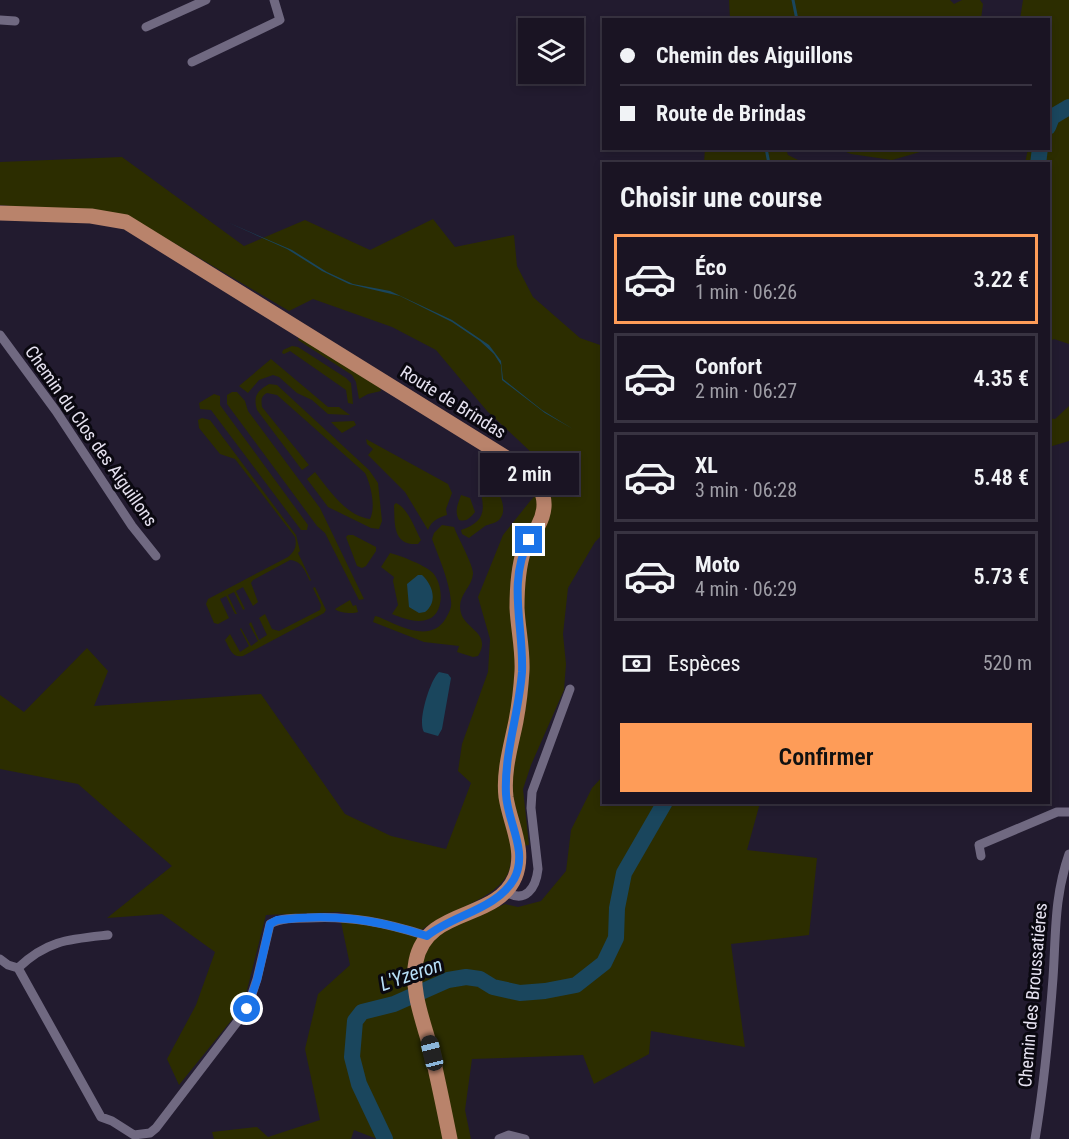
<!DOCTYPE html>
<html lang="fr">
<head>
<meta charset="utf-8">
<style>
	body { margin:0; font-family:"Roboto Condensed",sans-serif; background:#272130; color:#f1f3f6; height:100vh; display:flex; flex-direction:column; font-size:22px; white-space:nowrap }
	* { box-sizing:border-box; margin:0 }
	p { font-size:20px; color:#9f9ea6 }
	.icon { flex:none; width:33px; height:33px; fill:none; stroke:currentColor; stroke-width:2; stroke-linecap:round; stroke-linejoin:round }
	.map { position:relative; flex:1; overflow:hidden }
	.sheet { position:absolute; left:602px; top:162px; width:448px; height:642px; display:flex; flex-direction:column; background:#1a1423; border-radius:0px; box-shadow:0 3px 9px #0003,0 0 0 2px #383341 }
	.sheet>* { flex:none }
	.guide { position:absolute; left:602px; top:18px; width:448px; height:132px; border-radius:0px; box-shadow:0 3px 9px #0003,0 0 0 2px #383341; display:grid; align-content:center; height:132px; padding:0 18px; background:#1a1423 }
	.buttons { position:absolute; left:518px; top:18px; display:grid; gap:12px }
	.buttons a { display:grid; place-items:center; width:66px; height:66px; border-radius:0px; background:#1a1423; box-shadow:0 3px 9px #0003,0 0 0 2px #383341; font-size:30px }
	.end { position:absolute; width:27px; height:27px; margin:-14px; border:8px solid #1a73e8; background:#fff; box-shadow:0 0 0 3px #fff }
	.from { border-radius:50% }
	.bubble { position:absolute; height:42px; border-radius:0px; background:#1a1423; box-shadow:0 3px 9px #0003,0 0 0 2px #383341; font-size:20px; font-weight:600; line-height:42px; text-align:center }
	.car { position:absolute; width:18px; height:36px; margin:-18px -9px; border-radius:8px; box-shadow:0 0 4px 2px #0007; background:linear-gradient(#222 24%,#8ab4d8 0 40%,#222 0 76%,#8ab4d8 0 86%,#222 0) }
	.guide b { display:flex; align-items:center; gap:21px; height:57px; font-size:22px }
	.guide b+b { border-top:2px solid #383341 }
	.guide i { width:15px; height:15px; background:#f1f3f6 }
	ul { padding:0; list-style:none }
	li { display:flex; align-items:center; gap:18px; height:90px; margin:0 12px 9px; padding:0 6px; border:3px solid #383341; border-radius:0px }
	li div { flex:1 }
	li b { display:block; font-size:22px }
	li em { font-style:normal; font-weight:600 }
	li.current { border-color:#fe9c58 }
	li>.icon { width:54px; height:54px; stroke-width:1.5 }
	h2 { padding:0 18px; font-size:27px; line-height:72px }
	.pay { display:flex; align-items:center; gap:15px; height:66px; padding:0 18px; font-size:22px }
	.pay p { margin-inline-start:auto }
	.primary-button { display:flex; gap:12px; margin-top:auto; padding:12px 18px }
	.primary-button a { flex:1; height:69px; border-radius:0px; background:#fe9c58; color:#111; font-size:24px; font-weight:600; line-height:69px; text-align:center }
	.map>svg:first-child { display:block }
	.green { fill:#2c2d00 }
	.water { fill:#1a465d }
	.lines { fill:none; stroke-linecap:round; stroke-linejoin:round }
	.stream { stroke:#1a465d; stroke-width:3 }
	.river { stroke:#1a465d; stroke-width:16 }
	.street { stroke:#706981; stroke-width:9 }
	.primary { stroke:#b9836b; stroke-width:15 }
	.route { stroke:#1a73e8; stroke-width:8 }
	.labels { text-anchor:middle; stroke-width:6; stroke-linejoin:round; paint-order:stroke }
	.street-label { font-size:18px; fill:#e6e2f0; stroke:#0a0810 }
	.water-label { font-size:20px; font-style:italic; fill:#b7def7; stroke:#0a0810 }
</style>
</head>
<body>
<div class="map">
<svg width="1069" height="1139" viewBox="0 0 1069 1139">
	<rect width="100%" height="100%" fill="#221b2f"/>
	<!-- green -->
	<path class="green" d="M729,0h221l4,4 8,-4h18l3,4 -2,15 -251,1z
		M1023,0h46v344l-15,-5 -5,3 -1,-178 -23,-1 3,-14 20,-1v-53l2,-4 -2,-1v-70l-28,-1z
		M705,148l81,1 2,6 16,8h-100z
		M839,149l84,-1v1l-3,3 -28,8 -41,-6z
		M122,157l122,89 61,-26 65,30 63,-31 22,28 59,-12 3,31 16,31 47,41 23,8v188l-8,8 -27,46 -5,46 3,30 -2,26 -33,75 -8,24 6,56 -17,2c-1,7 -1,17 -3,24 -11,29 -65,40 -90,61l-30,-10 -50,-10 -73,3 -23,91 -64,79 -12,-26 29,-54 19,-53 -53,-38 -55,4 65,-52 -94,-82 -78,-15v-74l24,17 63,-64 21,23 -14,35 167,-12 84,120 46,22 55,13 25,-66 -13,-12 4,-27 26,-72 2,-33 -12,-42 25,-62 28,-35 26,-27 -25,-20 -45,-42 -51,-61 -44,-23 -79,-28 -24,12 -159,-94 -130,-12v-43z
		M300,335l79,49 2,7 -13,3 -9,5 -3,-17 -4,-7 -54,-35z
		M292,346l6,1 48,31 5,5 2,21 -5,-1 -2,-13 -56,-39 -6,3 -2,-1 1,-3z
		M271,359l57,48h11l11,8 -22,-1 -16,-14 -15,-7 -18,-16 -6,-2 -14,5 -11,13 -9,-7z
		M269,384l8,1 92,85 9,13 4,38 -3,8 -8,-1 -43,-21 -21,-28 8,-7c14,18 31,44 55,47 6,-12 1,-34 -5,-46l-88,-78 -10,-2c-6,3 -6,7 -5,14l47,58 -7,5 -45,-60c-4,-14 0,-19 12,-26z
		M232,392h5l8,9 3,10 72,97 44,91 -5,1 -34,-67 -8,-7 -90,-122v-9z
		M214,394l6,2v9l88,120 -1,5h-6l-90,-120 -11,-1 -1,-6z
		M1069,406v35l-20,6v-29l6,1z
		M202,418l8,2 86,115 4,16 -2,2 13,27 -1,1c-5,-10 -8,-20 -20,-21l-37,20 -2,3 7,19 -5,4 -10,-19 -7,4 9,18 -2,1 -9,-18 -6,3 9,19h-2l-9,-18 -6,3 9,19 -11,6 -4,-1 -8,-19 2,-5 80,-42c7,-6 9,-11 7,-20l-60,-78 -15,-5 -21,-26 -1,-8z
		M354,421l2,4 -14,8 -11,-11z
		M366,439l82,45 4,9 -6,16 1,6c-9,3 -15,5 -19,15l-23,-38 -37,-37 5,-6 -6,-5z
		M482,479h8c7,9 20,30 9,41 -3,3 -10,4 -14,6 -5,4 -11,8 -16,12l-7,-4 -1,-4c27,-9 24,-23 17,-48z
		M461,495l9,3 5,14c-5,6 -8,10 -16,8 -5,-9 -1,-16 2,-25z
		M396,503c12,5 19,26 25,37l-3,4c-26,2 -23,-21 -24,-39z
		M442,525l12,2c3,9 20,39 19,47 -1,14 -17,22 -12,39 5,17 31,20 17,43l-5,1 -16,-5 2,-6 -35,-4 -51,-20 2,-6 4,1c20,9 52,27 67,1 3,-6 6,-10 5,-17 -2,-21 -12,-43 -19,-62l2,-6z
		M348,535h5l23,12v4l-10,15 -4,2 -5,-2 -11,-29z
		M390,553c9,2 37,13 43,20 10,11 12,39 -4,46 -12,5 -27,-1 -37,-5l6,-9 -5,-24 1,-4 -13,-10z
		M315,587l11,23 -2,3 -81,43c-11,2 -13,-7 -18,-16l5,-6 10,18 9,-6 -9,-17 1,-1 10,18 7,-5 -9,-17 2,-2 8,18 8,-5 -8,-17 6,-4 7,15 7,2 41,-21 1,-5 -8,-17z
		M350,600l3,6 3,-1 2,7c-5,2 -19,1 -23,-3z
		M603,776v26l157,1 -13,47 70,8 -8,77 -78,9 14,103 -94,-16 -2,23 -55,30 -11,-29 -111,4 -7,51 6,29h-94l-23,-9 -3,9h-137l-2,-7 45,-5 11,10 52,-17 -15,-71 13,-55 32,-29 -9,-43 48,4 29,9 30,-6 57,-25 13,3 23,-6 25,-30 5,-41 21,-42z"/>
	<!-- water -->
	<path class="water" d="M227,222l65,28 35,22 26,12 37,7 62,29 37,25 12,16 2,18 39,31 31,19 -28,-16 -43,-33 -1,-15 -7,-11 -14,-13 -28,-19 -52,-26 -51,-12 -27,-13 -35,-22z
		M418,575h4c11,10 16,27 3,37l-6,1 -10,-6 -2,-23z
		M439,672l9,2 3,4 -9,51 -4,7 -14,-4c-7,-10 6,-52 15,-60z"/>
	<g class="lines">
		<!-- stream -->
		<path class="stream" d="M793,0l4,20
			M766,148l3,16"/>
		<!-- river -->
		<path class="river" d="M1048,127l4,-10 17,-10
			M1038,164l2,-16
			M385,1139l-26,-55 -7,-27 3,-36 7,-9 32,-8 54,-24 18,-3 14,2 13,8 27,6 25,-2 31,-6 28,-22 12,-25 1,-30 7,-35 41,-71"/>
		<!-- street -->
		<path class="street" d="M0,20l15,1
			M146,27l60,-27
			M192,62l88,-42 -6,-20
			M0,335l56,76 76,115 24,30
			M981,856l-2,-11 78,-33h12
			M505,891c21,14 31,-4 33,-22l-7,-61 1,-16 38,-103
			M0,959l8,6 10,3 83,149 11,4 22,14 16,-2 6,-5 91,-119 10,-30 13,-55c11,-6 24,-6 37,-6 42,-3 80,5 120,18
			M18,968c29,-28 52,-29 90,-33
			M499,1139l10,-4 16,4
			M1035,1139c9,-53 14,-107 18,-161 3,-44 1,-81 16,-124"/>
		<!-- primary -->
		<path class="primary" d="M0,213l91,3 35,6 384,238c24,18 45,34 28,66 -4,8 -11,15 -14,24 -6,18 -7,39 -7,58 1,21 6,42 5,63 -1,17 -3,34 -6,50 -5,25 -13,51 -10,76 4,27 20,53 9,80 -19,45 -88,29 -99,84 -6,29 8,62 15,89 7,30 13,59 19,89"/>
	</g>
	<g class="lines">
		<!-- route -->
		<path class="route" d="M247,1009l10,-29 13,-56 7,-4c55,-7 98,-1 150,16 26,-21 70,-27 87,-57 15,-28 -7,-57 -8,-85 -2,-41 13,-81 16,-122 2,-44 -15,-90 7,-132"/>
	</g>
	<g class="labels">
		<!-- street labels -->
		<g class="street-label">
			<text transform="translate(453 402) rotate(32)" y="6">Route de Brindas</text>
			<text transform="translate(91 436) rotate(55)" y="6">Chemin du Clos des Aiguillons</text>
			<text transform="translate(1033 995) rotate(-85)" y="6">Chemin des Broussatiéres</text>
		</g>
		<!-- water labels -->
		<g class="water-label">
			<text transform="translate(411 974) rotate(-19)" y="7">L'Yzeron</text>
		</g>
	</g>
</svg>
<div class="buttons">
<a><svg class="icon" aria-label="layers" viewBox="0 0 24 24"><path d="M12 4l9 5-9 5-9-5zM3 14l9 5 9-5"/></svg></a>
</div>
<i class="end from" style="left:247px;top:1009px"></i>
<i class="end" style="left:529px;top:540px"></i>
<div class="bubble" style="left:480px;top:453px;width:99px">2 min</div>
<i class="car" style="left:432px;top:1053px;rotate:346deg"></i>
<div class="guide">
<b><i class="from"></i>Chemin des Aiguillons</b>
<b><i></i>Route de Brindas</b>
</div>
<section class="sheet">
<h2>Choisir une course</h2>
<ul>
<li class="current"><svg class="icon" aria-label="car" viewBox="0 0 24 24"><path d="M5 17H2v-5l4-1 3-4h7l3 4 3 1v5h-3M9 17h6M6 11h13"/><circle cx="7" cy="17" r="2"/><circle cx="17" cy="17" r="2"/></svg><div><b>Éco</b><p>1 min · 06:26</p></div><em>3.22 €</em></li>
<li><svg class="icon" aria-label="car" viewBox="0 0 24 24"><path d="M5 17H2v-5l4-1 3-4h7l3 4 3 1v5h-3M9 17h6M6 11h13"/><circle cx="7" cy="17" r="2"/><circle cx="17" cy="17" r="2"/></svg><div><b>Confort</b><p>2 min · 06:27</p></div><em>4.35 €</em></li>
<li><svg class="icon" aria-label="car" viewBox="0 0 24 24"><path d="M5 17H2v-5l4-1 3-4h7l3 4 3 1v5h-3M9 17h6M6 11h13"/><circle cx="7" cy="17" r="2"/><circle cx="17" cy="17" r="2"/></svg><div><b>XL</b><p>3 min · 06:28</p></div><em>5.48 €</em></li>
<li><svg class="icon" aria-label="car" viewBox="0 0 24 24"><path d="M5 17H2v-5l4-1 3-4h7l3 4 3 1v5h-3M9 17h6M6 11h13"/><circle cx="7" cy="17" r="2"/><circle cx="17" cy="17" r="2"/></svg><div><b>Moto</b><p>4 min · 06:29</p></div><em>5.73 €</em></li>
</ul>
<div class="pay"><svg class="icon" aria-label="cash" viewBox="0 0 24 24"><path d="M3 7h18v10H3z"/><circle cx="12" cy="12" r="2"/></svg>Espèces<p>520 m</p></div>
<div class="primary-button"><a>Confirmer</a></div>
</section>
</div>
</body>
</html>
